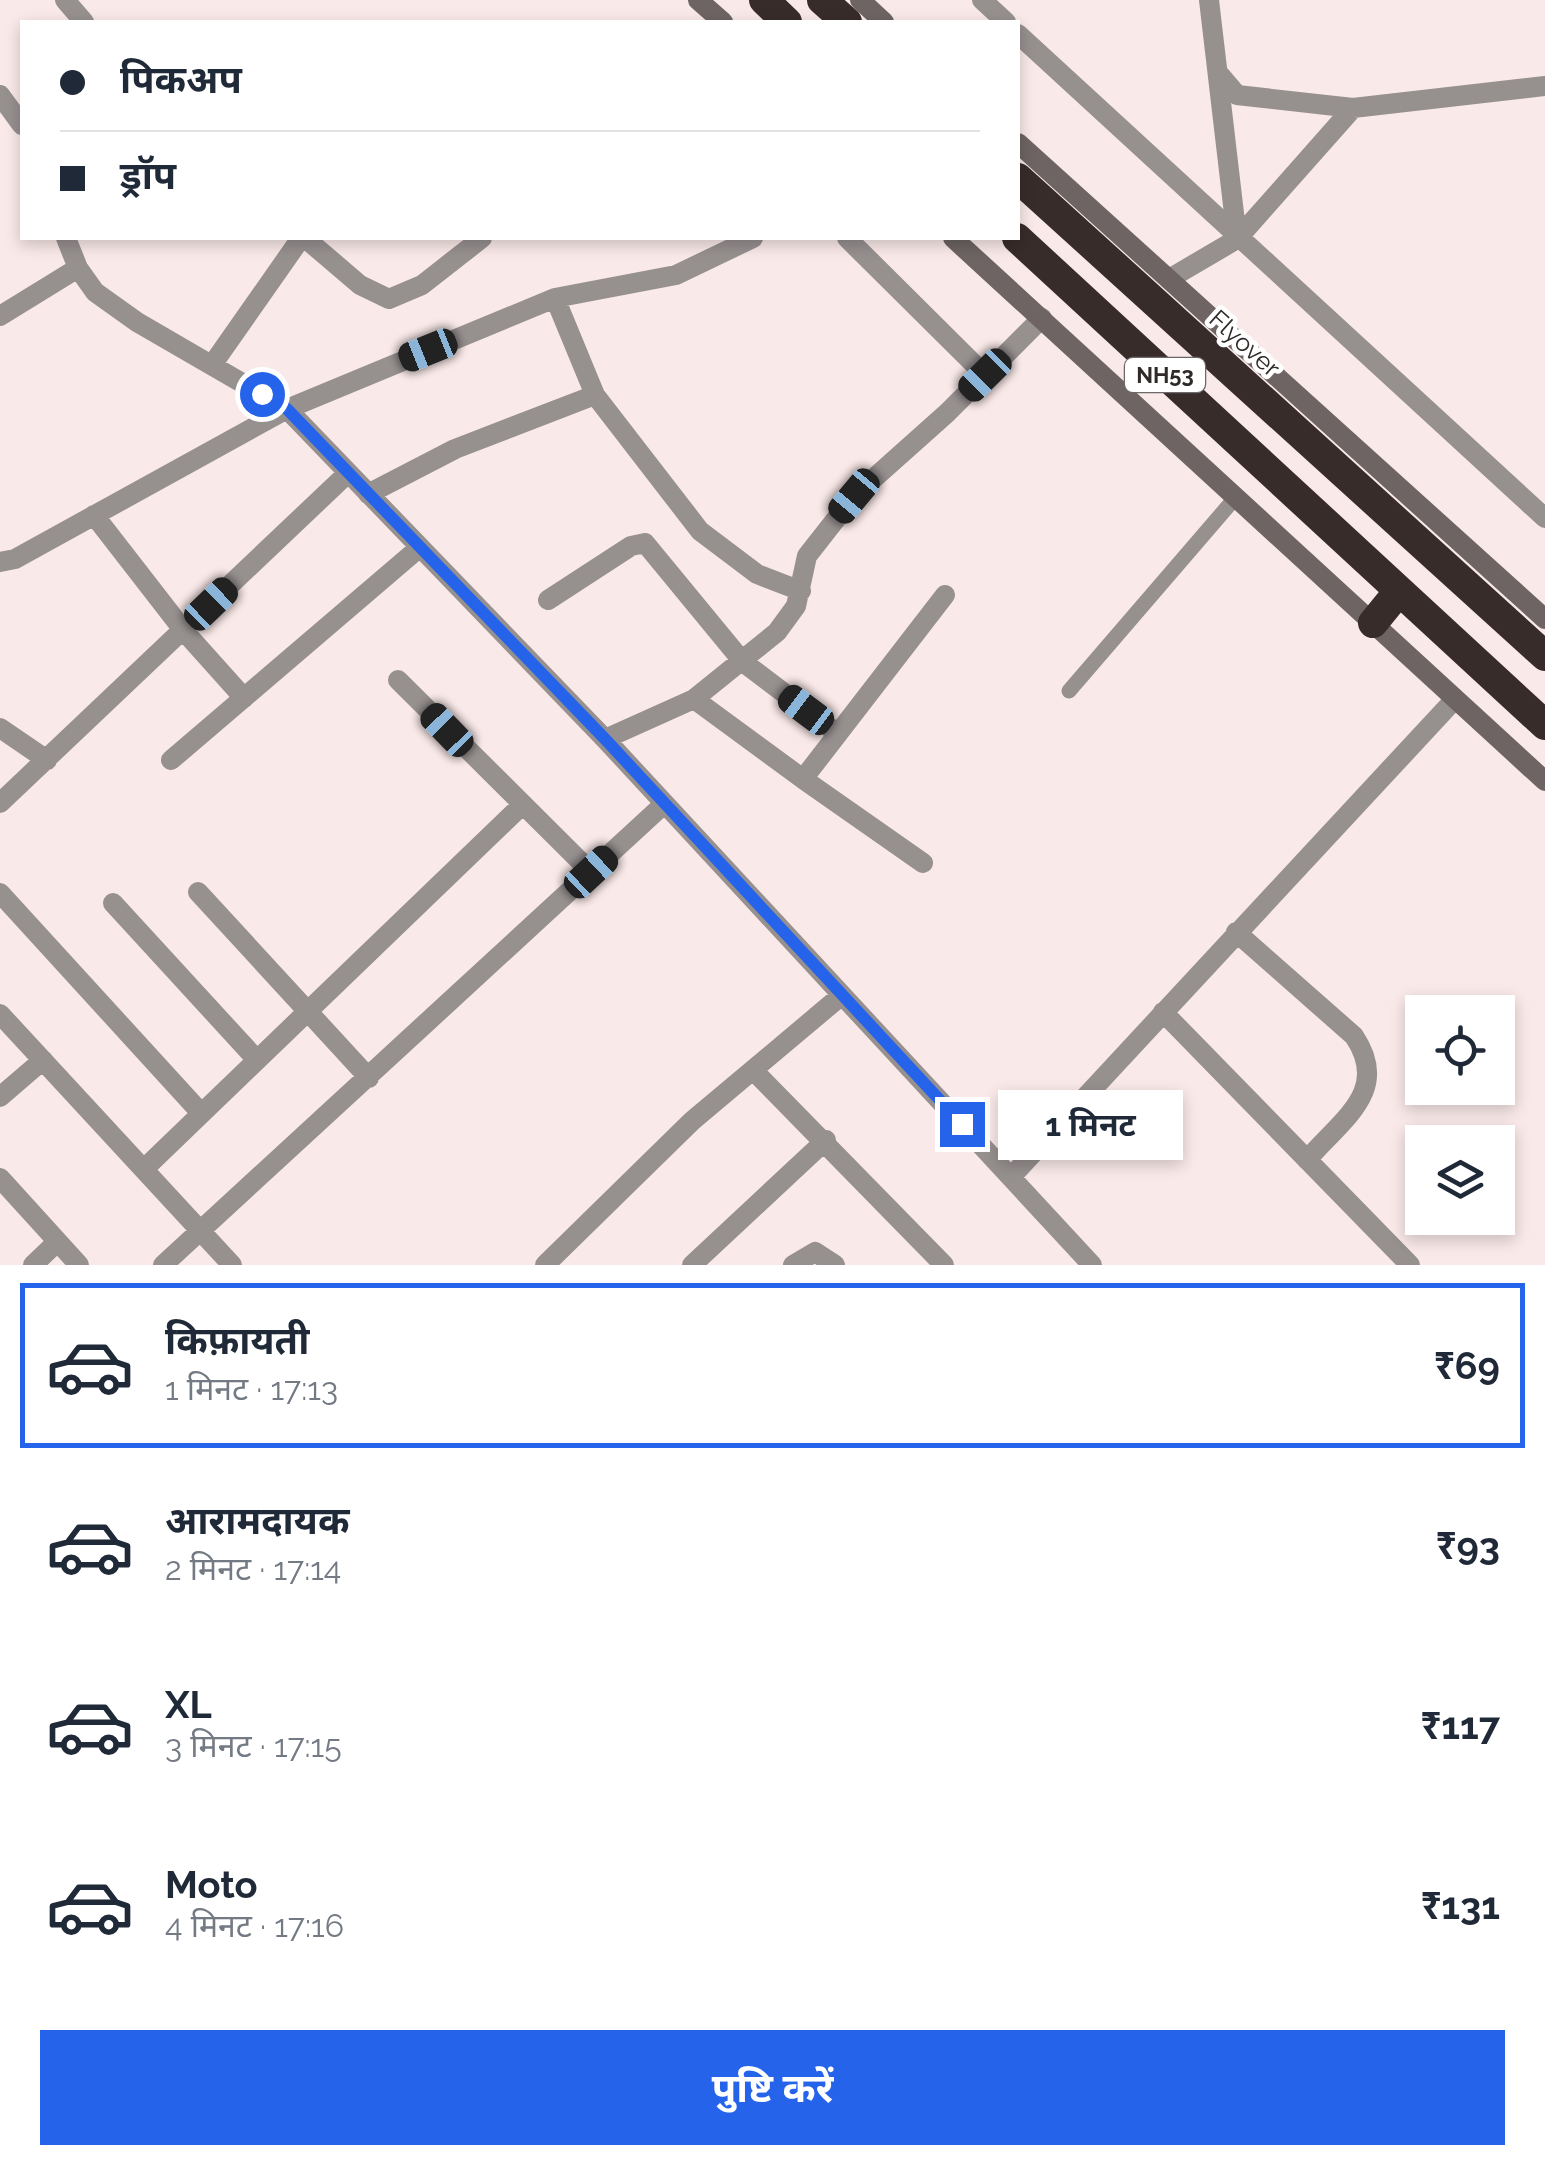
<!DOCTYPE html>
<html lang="hi">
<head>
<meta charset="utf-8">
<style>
	body { margin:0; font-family:Raleway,"Noto Sans Devanagari",sans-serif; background:#f6f6f7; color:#1f2937; height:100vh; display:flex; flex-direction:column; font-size:38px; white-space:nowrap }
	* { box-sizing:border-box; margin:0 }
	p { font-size:32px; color:#747a83 }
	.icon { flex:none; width:55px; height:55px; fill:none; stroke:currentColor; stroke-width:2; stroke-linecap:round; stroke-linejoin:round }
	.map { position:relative; height:1265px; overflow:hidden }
	.drawer { display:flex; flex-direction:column; background:#fff; flex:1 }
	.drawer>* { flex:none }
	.top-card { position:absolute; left:20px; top:20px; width:1000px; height:220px; border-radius:0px; box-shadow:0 5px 15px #0003; display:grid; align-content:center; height:220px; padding:0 40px; background:#fff }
	.tools { position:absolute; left:1405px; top:995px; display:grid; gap:20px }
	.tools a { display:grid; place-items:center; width:110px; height:110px; border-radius:0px; background:#fff; box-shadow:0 5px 15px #0003; font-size:50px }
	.end { position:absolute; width:45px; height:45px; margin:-22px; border:12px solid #2563eb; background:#fff; box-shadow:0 0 0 5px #fff }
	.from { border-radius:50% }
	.bubble { position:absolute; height:70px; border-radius:0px; background:#fff; box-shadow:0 5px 15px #0003; font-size:32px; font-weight:700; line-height:70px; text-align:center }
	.car { position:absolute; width:30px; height:60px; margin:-30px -15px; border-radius:12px; box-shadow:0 0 8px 2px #0007; background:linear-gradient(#222 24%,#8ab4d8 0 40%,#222 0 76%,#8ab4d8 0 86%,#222 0) }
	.top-card b { display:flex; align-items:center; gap:35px; height:95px; font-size:38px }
	.top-card b+b { border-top:2px solid #e0e1e3 }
	.top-card i { width:25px; height:25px; background:#1f2937 }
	ul { padding:18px 0 0; list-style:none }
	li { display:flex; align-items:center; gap:30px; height:165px; margin:0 20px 15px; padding:0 20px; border:5px solid transparent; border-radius:0px }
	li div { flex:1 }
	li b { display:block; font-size:38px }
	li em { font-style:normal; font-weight:700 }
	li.current { border-color:#2563eb }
	li>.icon { width:90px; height:90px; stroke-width:1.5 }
	.button { display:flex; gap:20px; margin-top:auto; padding:20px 40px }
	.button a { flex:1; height:115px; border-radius:0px; background:#2563eb; color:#fff; font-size:40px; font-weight:700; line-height:115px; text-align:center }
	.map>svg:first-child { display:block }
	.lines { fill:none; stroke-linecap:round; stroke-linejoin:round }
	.lane { stroke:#96908f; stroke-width:15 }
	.street { stroke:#96908f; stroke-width:20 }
	.secondary { stroke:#6d6463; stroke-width:20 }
	.highway { stroke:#382c2b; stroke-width:30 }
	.route { stroke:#2563eb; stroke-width:12 }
	.labels { text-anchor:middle; stroke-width:9; stroke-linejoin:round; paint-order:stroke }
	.shield { fill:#fff; stroke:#6d6968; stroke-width:2.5 }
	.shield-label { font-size:22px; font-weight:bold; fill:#2f2928 }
	.street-label { font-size:25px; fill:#2f2928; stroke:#fff }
</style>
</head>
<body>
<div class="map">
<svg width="1545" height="1265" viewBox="0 0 1545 1265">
	<rect width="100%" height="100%" fill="#f9e9e8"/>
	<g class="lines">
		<!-- lane -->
		<path class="lane" d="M1069,691l167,-194"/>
		<!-- street -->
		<path class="street" d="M65,0l19,22
			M982,0l24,22
			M1209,0l28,239
			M1018,34l527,484
			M1220,75l17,20 116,13
			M0,95l22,30
			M66,238l12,30 17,24 42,30 150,87 318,330 487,526
			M305,238l55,47 29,14 33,-14 60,-47
			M847,238l138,137
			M1169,279l68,-40 116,-131 192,-22
			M555,298l40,97 105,136 57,43 44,17
			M0,316l78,-48
			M212,365l89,-127
			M368,494l87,-45 140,-54
			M94,515l90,116 60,67
			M0,562l15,-3 272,-150 268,-111 121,-23 77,-37
			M548,600l83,-54 14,-3 98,119 95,72
			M398,680l193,192
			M694,699l109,80 142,-184
			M0,728l47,32
			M605,739l89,-40 83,-67 19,-26 11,-50 47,-60 93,-83 95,-95
			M171,760l248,-212
			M803,779l120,84
			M0,803l348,-330
			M198,892l171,186
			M0,893l201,220
			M113,903l144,157
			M1236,932l118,104c37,55 -12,83 -47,124
			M1163,1012l247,253
			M0,1014l232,251
			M753,1070l191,195
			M0,1097l43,-37
			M144,1169l377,-363
			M1011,1177l444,-478
			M0,1178l79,87
			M33,1265l23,-22
			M163,1265l500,-460
			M545,1265l147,-144 150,-126
			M692,1265l134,-125
			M793,1265l22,-13 20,13"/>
		<!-- secondary -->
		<path class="secondary" d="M698,0l25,22
			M860,0l24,22
			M1018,143l527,476
			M953,238l592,543"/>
		<!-- highway -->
		<path class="highway" d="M764,0l23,22
			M822,0l25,22
			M1018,178l527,478
			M1017,238l528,487
			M1373,623l26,-32"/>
	</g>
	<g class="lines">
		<!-- route -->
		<path class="route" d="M262,394l25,15 319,331 356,384"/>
	</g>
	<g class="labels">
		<!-- shield labels -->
		<rect class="shield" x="1125" y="358" width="80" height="34" rx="8"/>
		<g class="shield-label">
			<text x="1165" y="383">NH53</text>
		</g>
		<!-- street labels -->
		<g class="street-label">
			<text transform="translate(1245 343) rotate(42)" y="9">Flyover</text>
		</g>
	</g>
</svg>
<div class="tools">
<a><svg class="icon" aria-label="locate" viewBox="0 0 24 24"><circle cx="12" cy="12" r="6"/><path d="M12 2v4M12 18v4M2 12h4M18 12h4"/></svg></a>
<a><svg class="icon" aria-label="layers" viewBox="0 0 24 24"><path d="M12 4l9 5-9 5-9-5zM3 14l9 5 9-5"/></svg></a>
</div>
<i class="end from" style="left:262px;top:394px"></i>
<i class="end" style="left:962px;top:1124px"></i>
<div class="bubble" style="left:998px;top:1090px;width:185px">1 मिनट</div>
<i class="car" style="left:428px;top:350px;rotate:248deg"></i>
<i class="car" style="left:985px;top:375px;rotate:225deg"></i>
<i class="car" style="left:854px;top:496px;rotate:220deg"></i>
<i class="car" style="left:211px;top:604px;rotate:46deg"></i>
<i class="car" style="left:806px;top:710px;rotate:307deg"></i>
<i class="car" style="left:447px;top:730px;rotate:316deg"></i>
<i class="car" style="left:591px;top:872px;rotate:47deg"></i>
<div class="top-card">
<b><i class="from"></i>पिकअप</b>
<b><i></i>ड्रॉप</b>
</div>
</div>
<section class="drawer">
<ul>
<li class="current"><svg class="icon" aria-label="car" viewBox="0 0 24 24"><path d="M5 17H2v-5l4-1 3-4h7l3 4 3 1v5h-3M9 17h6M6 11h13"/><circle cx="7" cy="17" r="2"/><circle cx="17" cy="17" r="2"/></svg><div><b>किफ़ायती</b><p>1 मिनट · 17:13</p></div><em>₹69</em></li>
<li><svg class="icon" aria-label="car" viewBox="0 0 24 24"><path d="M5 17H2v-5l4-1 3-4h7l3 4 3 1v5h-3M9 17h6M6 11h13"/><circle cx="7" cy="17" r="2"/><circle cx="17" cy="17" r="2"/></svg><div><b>आरामदायक</b><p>2 मिनट · 17:14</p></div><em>₹93</em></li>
<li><svg class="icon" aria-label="car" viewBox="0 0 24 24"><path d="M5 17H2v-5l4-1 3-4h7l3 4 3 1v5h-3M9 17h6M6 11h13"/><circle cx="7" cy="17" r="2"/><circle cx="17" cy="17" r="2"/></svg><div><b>XL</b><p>3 मिनट · 17:15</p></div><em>₹117</em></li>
<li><svg class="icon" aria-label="car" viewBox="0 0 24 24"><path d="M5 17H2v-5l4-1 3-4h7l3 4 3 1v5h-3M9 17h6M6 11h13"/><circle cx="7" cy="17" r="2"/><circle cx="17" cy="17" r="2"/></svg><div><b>Moto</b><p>4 मिनट · 17:16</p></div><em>₹131</em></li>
</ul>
<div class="button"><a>पुष्टि करें</a></div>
</section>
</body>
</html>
